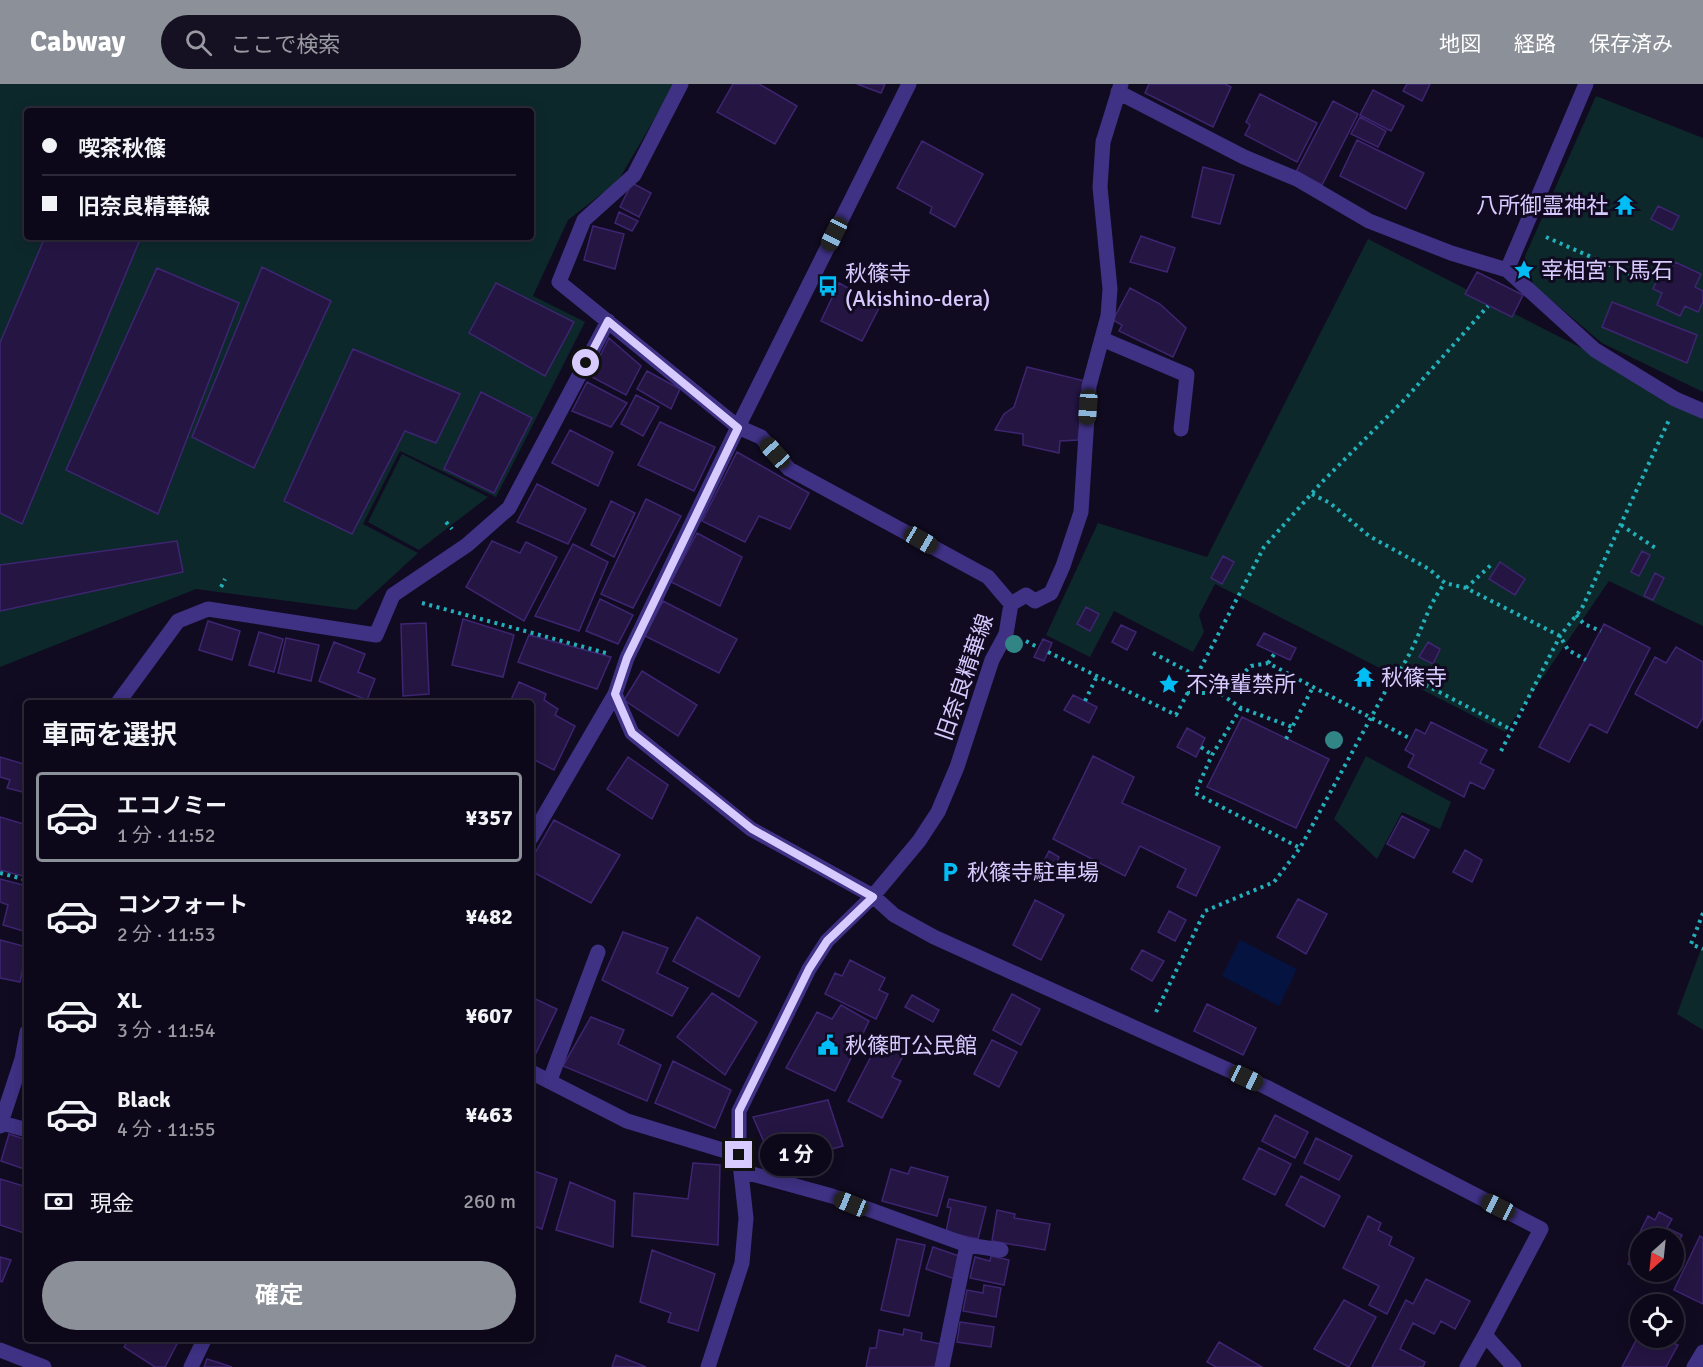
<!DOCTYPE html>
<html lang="ja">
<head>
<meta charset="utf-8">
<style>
	body { margin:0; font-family:Signika,"Noto Sans JP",sans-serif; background:#161122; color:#f1f3f6; height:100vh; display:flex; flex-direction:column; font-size:22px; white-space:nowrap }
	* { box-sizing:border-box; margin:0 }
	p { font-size:20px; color:#9a9aa2 }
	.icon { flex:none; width:33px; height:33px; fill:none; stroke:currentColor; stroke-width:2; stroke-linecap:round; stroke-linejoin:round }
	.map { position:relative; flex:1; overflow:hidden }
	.side { position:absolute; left:24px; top:616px; width:510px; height:642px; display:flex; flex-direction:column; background:#0d0819; border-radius:6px; box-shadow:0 3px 15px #0003,0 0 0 2px #2d2938 }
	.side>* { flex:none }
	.hud { position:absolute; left:24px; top:24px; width:510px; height:132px; border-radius:6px; box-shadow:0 3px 15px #0003,0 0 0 2px #2d2938; display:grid; align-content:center; height:132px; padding:0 18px; background:#0d0819 }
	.needle { width:39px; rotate:207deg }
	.fabs { position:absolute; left:1630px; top:1144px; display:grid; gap:12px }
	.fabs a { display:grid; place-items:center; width:54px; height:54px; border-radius:50%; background:#0d0819; box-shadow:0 3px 15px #0003,0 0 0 2px #2d2938; font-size:30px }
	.end { position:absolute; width:27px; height:27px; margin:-14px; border:8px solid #d7caff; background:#111; box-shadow:0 0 0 3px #111 }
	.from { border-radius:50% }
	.bubble { position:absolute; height:42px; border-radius:21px; background:#0d0819; box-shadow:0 3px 15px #0003,0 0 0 2px #2d2938; font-size:20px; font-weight:700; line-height:42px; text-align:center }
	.car { position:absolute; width:18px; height:36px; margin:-18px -9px; border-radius:8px; box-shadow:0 0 4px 2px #0007; background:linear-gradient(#222 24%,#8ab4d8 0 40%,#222 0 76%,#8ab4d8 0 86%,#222 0) }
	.hud b { display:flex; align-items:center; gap:21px; height:57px; font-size:22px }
	.hud b+b { border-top:2px solid #2d2938 }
	.hud i { width:15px; height:15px; background:#f1f3f6 }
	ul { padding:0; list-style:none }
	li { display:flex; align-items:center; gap:18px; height:90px; margin:0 12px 9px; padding:0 6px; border:3px solid transparent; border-radius:6px }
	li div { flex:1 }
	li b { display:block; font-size:22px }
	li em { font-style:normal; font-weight:700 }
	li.active { border-color:#8c9099 }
	li>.icon { width:54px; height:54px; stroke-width:1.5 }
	h2 { padding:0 18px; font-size:27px; line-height:72px }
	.pay { display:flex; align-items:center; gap:15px; height:66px; padding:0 18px; font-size:22px }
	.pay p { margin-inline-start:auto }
	.primary-button { display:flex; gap:12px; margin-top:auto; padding:12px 18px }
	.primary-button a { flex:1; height:69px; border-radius:36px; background:#8c9099; color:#fff; font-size:24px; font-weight:700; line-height:69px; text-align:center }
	header { display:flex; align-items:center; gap:36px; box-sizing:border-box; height:84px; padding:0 30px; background:#8c9099; color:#fff }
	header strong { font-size:28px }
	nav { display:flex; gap:33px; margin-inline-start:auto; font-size:21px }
	.search { width:420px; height:54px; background:#161122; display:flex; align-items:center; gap:15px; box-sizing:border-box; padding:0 21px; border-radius:33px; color:#9a9aa2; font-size:22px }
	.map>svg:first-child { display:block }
	.green { fill:#0d282b; fill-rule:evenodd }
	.water { fill:#051340 }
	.building { fill:#241543; stroke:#3e2571; stroke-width:1.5 }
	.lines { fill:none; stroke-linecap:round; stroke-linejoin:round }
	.path { stroke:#22b1bb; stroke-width:4; stroke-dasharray:3 4.5; stroke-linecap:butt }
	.lane { stroke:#3f3184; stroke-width:15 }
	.street { stroke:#3f3184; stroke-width:15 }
	.tree { fill:#318685 }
	.route { stroke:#d7caff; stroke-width:8 }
	.labels { text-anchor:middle; stroke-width:6; stroke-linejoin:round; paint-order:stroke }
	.poi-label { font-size:22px; fill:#d7caff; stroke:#110b21; text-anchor:start }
	.street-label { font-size:22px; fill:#d7caff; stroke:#110b21 }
</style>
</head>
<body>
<header>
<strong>Cabway</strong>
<div class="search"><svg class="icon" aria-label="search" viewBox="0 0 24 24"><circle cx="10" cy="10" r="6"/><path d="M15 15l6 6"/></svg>ここで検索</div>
<nav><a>地図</a><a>経路</a><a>保存済み</a></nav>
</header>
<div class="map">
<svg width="1703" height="1283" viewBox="0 0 1703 1283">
	<rect width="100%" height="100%" fill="#110b21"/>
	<!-- green -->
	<path class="green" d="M0,0h675l-57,97 -50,39 -35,76 52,26 -89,175 -96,-46 -37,73 55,29 -62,57 -160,-21 -196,78zM27,27h504v126h-504z
		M1596,12l107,42v254l-101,-49 -84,-71z
		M1368,155l335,171v216l-94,-45 -104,151 -290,-148 -16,31 5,17 -11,20 -79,-41 -24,46 -44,-22 52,-112 109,34z
		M402,370l86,43 -69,53 -51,-28z
		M1366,672l85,46 -11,27 -38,-17 -25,47 -43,-40z
		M1703,860v86l-26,-16z"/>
	<!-- water -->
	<path class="water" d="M1240,856l57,29 -18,37 -57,-30z"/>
	<!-- building -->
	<path class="building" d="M733,0h26l38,22 -22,38 -58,-32z
		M857,0h28l-4,9z
		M1149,0h76l6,3 -18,40 -68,-34z
		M1407,0h23l-8,17 -19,-10z
		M1373,6l31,16 -13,25 -31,-16z
		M1260,10l57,29 -20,39 -52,-27 5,-10 -4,-3z
		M1333,17l25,13 -36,71 -26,-13z
		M1360,33l26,14 -8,16 -27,-13z
		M1357,56l67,33 -18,36 -66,-33z
		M922,57l61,33 -28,53 -25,-14 2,-6 -35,-19z
		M1203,83l31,8 -14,49 -28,-7z
		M632,99l19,10 -12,24 -19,-10z
		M1658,122l21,10 -7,14 -21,-11z
		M619,128l19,9 -6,10 -17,-8z
		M593,142l31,8 -9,35 -31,-9z
		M1141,152l34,12 -8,24 -37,-10z
		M45,153h96l-119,287 -22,-11v-170z
		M1675,178l26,12 -6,13 8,4v11l-5,10 -13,-6 -5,10 -23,-11 5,-12 -9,-4 8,-17 7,3z
		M262,183l69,34 -77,167 -62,-31z
		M157,184l82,35 -81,211 -92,-44z
		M1477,188l46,23 -11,22 -47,-23z
		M496,199l78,39 -29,54 -76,-43z
		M839,199l41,23 -18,35 -41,-20z
		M1130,204l30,16 26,24 -13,29 -54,-26 3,-6 -9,-5z
		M1612,218l85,33 -10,28 -85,-36z
		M609,254l32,28 -15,29 -36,-19z
		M353,265l107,45 -24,49 -31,-12 -53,103 -68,-33z
		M1027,283l58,14 -7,59 -18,1 -1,12 -36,-8v-11l-28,-4 9,-16 10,-7z
		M647,287l33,18 -9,20 -34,-20z
		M587,298l40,21 -16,24 -39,-16z
		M481,308l51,26 -38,75 -50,-24z
		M636,311l23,12 -16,29 -22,-12z
		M660,338l55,25 -21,44 -56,-26z
		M570,346l43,22 -15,34 -46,-23z
		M737,368l72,41 -19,36 -31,-13 -14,26 -43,-21z
		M537,400l49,25 -18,35 -51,-22z
		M646,415l35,17 -48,92 -32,-14z
		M611,417l24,12 -21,44 -23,-12z
		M697,449l45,24 -22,49 -49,-24z
		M177,457l6,31 -183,39v-46z
		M492,457l28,12 6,-11 31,15 -33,64 -58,-34z
		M573,460l35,18 -29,69 -44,-15z
		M1642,467l8,4 -11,21 -8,-4z
		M1223,472l11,6 -12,22 -11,-6z
		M1500,478l25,17 -10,16 -26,-16z
		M1655,489l9,5 -11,22 -9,-4z
		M600,515l33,16 -15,29 -32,-13z
		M663,517l74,38 -18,34 -74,-37z
		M1086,523l13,7 -9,17 -13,-7z
		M463,535l51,16 -11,42 -51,-12z
		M208,537l32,10 -8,29 -33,-10z
		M426,539l3,71 -26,2 -2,-72z
		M1604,540l46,24 -43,85 -17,-9 -21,38 -30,-15z
		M1121,541l15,7 -9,18 -15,-8z
		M259,548l24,7 -9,33 -25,-7z
		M1264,549l32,15 -6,12 -33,-15z
		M529,551l82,22 -14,32 -79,-27z
		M286,554l33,7 -8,36 -33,-8z
		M1043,555l9,4 -8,18 -10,-4z
		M334,558l31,12 -7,18 17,7 -8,21 -48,-19z
		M1428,558l12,7 -7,15 -14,-7z
		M1676,563l27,15v56l-6,10 -62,-34 20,-37 11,6z
		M642,587l55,34 -19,31 -54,-36z
		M519,598l27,12 -2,6 14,9 -3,6 20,11 -21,44 -23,-12v-54h-22z
		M1073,611l24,12 -8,16 -25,-13z
		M1242,633l87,42 -33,69 -89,-41z
		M1431,638l56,28 -7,13 14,7 -10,19 -14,-7 -6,15 -56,-30 6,-12 -9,-5 6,-11 5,-10 9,5z
		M1187,644l18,10 -9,19 -19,-10z
		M1093,672l41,21 -12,26 98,44 -24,49 -19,-9 9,-18 -46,-23 -15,30 -72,-37z
		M0,673l27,8v28l-20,-5 3,-8 -10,-3z
		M628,673l40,28 -16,34 -45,-30z
		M1402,732l27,14 -15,28 -27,-14z
		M0,733l27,8v52l-27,-7z
		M554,736l66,35 -29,48 -60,-32v-11z
		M1465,766l17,10 -10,22 -19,-10z
		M1049,767l10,6 -6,14 -11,-6z
		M0,795l27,7v46l-24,-7 5,-20 -8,-3z
		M1298,815l29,15 -21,40 -29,-17z
		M1035,816l29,15 -23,45 -28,-15z
		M1169,827l17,9 -11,21 -17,-9z
		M697,833l63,40 -21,40 -66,-36z
		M623,848l45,16 -11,25 31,15 -16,28 -70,-36z
		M0,856l27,7 -7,35 -20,-4z
		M1142,866l22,11 -12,20 -21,-12z
		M850,876l35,18 -6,12 9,4 -12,25 -51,-25 10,-21 7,3z
		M712,909l45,29 -32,53 -48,-38z
		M1012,910l28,15 -19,36 -28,-15z
		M912,911l27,15 -6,12 -28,-15z
		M531,913l26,12 -21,44 -5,-2z
		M1207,920l49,24 -13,27 -49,-24z
		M841,921l28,16 -34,70 -49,-23 31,-56 15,7z
		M591,933l33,13 -6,14 43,21 -14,36 -84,-35z
		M992,956l25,12 -18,35 -25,-13z
		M879,957l25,13 -12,23 9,4 -19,37 -34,-17z
		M673,977l58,29 -16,38 -60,-25z
		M828,1016l15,46 -69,19 -21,-48z
		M1275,1031l33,17 -13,26 -33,-17z
		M9,1050l18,6v30l-26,-9z
		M1316,1054l36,18 -13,24 -35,-17z
		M1259,1064l32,16 -16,31 -32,-16z
		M693,1079l27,2 -2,80 -86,-9 2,-43 54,6z
		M911,1083l37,10 -11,39 -55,-15 9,-32 17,5z
		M531,1086l26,9 -15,50 -11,-4z
		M1301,1092l39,20 -16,31 -38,-22z
		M0,1095l27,8v47l-27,-9z
		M570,1098l45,19 -2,46 -57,-17z
		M949,1115l37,8 -8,32 -32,-7 5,-24 -4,-1z
		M997,1126l18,4 -1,4 36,6 -5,26 -53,-9z
		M1659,1128l13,7 -5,9 15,7 -8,17v-13h-33v31l-13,-6 7,-15 -3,-1 16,-32 7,4z
		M1368,1132l13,7 -3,7 14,7 -3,8 25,13 -27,56 -18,-9 10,-19 -36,-18z
		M1700,1152l3,2v66l-29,-14z
		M897,1155l28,6 -16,71 -28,-6z
		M933,1163l29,10 -7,22 -29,-10z
		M652,1166l63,24 -17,57 -30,-9 3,-9 -31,-11z
		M991,1172l18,4 -5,25 -34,-7 5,-21 15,4z
		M0,1173l11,3 -9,22 -2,-1z
		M1426,1195l44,22 -15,28 -14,-8 -7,13 -21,-11 -13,26 25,13 -2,5h-51l34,-67 7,4z
		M984,1201l17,3 -5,29 -33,-6 4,-21 16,3z
		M1344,1216l32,17 -27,50 -35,-18z
		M960,1238l34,5 -3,20 -34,-5z
		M904,1245l18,4 -1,7 20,4 -4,23h-71l4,-19h6l3,-18 24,5z
		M1641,1247v7h23l14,7 -12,22h-44z
		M128,1256h51l-14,27h-10l-31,-20z
		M1219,1258l43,25h-46l-9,-5z
		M616,1271l30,12h-34z
		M207,1275l25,8h-28z"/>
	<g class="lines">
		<!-- path -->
		<path class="path" d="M1546,153l86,38
			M1312,410l18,9 39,33 60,33 16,14 21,5 94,48 8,14 18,10
			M446,438l6,7
			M1621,441l36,24
			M221,503l4,-8
			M1466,504l26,-24
			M422,519l184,50
			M1576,531l8,9 17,7
			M1026,557l13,7
			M1048,568l128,63 88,-168 58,-65 84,-84 82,-92
			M1153,569l42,22
			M1268,579l7,-10
			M1399,587l113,59
			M1187,608l34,2 30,-28 17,-3 143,76
			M1221,610l20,14 51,19
			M1085,617l12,-25
			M1241,624l-29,47 -17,38 105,55
			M1286,655l27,-52
			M1201,663l11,8
			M1501,667l59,-115 22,-28 87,-188
			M0,789l27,7
			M1703,829l-12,31 12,5
			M1156,928l49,-101 69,-29 26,-34 92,-169c26,-27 30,-67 53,-96"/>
		<!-- lane -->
		<path class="lane" d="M1102,255l85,36 -6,54"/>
		<!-- street -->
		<path class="street" d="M681,0l-47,91 -50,45 -25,62 179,145 -111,231 -12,36 17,39 119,96 122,67 21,19 40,22 332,150 275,142 -56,106 29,32
			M1118,8l126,65 53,22 72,42 82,32 56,17 88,80 80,49 28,12
			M1507,186l79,-186
			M1011,520l15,-9 9,6 16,-8 12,-27 18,-54 8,-126 19,-70 2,-27 -10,-102 3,-45 18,-58
			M117,620l61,-83 30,-12 168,26 17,-40 74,-50 42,-37 99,-187
			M531,754l84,-144
			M531,988l96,49 112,34
			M550,996l48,-128
			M2,1039l25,7
			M0,1042l22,-67 5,-27
			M741,1087l91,25 135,49 34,5
			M0,1266l44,17
			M191,1283l13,-27
			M708,1283l34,-104 4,-45 -7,-63v-44l70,-142 18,-28 46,-45 46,-55 19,-29 19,-45 35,-107 14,-26 5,-30 -23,-27 -199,-108 -28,-32 -23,-10 171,-343
			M942,1283l25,-122
			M1467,1283l18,-32
			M1694,1283l9,-15"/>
	</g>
	<!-- trees -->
	<g class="tree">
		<circle cx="1014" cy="560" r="9"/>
		<circle cx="1334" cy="656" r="9"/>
	</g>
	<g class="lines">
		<!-- route -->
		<path class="route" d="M586,279l22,-42 130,107 -111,230 -12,36 17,39 120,96 121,68 -46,44 -18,28 -70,142v44"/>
	</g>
	<!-- icons -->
	<defs>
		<g id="temple-bare" transform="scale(1.62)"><path d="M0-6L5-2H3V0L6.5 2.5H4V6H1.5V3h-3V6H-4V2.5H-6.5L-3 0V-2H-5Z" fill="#00bdf5" stroke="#110b21" stroke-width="2.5" paint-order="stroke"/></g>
		<g id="sight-bare" transform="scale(1.62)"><path d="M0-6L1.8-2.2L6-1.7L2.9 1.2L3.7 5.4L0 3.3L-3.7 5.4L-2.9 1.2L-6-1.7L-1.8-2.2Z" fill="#00bdf5" stroke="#110b21" stroke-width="2.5" paint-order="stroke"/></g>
		<g id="bus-bare" transform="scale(1.62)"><path d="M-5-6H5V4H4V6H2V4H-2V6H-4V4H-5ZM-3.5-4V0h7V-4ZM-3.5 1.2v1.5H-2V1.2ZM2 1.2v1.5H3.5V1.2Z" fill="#00bdf5" stroke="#110b21" stroke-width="2.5" paint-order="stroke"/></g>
		<g id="parking-bare" transform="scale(1.62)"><path d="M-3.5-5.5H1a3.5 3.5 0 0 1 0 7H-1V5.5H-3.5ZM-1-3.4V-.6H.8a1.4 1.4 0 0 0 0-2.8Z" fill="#00bdf5" stroke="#110b21" stroke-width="2.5" paint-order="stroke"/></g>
		<g id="civic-bare" transform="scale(1.62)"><path d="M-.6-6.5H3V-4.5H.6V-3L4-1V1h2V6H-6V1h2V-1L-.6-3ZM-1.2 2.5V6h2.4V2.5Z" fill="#00bdf5" stroke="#110b21" stroke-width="2.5" paint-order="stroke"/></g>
	</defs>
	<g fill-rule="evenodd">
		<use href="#temple-bare" x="1625" y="121"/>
		<use href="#sight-bare" x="1524" y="186"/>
		<use href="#bus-bare" x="828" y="202"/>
		<use href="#temple-bare" x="1364" y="593"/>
		<use href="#sight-bare" x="1169" y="600"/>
		<use href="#parking-bare" x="950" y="788"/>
		<use href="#civic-bare" x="828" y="961"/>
	</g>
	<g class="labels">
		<!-- poi labels -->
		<g class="poi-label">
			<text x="1608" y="129" text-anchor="end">八所御霊神社</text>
			<text x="1541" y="194">宰相宮下馬石</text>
			<text x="845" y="197">秋篠寺<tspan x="845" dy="25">(Akishino-dera)</tspan></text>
			<text x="1381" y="601">秋篠寺</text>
			<text x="1186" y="608">不浄輩禁所</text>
			<text x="967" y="796">秋篠寺駐車場</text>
			<text x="845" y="969">秋篠町公民館</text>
		</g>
		<!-- street labels -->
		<g class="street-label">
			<text transform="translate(964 593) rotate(-71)" y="8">旧奈良精華線</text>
		</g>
	</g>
</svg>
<div class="fabs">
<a><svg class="needle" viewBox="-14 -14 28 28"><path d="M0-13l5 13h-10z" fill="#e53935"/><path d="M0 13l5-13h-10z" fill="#9a9aa2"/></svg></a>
<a><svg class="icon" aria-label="locate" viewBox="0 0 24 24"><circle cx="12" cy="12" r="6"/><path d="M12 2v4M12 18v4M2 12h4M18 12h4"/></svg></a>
</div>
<i class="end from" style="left:586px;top:279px"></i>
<i class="end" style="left:739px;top:1071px"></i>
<div class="bubble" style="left:760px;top:1050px;width:72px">1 分</div>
<i class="car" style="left:834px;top:150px;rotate:206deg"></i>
<i class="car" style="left:1088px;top:323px;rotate:184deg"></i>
<i class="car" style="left:775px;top:369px;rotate:318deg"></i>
<i class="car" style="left:921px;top:456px;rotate:120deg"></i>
<i class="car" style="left:1246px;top:994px;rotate:115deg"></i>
<i class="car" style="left:851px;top:1120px;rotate:292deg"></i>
<i class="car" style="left:1498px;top:1123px;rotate:297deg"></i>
<div class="hud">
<b><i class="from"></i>喫茶秋篠</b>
<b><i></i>旧奈良精華線</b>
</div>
<section class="side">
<h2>車両を選択</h2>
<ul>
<li class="active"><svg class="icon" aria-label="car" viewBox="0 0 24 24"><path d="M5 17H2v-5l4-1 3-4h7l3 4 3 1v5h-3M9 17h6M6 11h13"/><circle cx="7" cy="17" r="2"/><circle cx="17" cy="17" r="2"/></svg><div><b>エコノミー</b><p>1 分 · 11:52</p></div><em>¥357</em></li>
<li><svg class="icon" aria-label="car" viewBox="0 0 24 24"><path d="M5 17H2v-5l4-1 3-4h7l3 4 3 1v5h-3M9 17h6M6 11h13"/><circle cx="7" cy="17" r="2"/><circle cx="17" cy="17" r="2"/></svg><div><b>コンフォート</b><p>2 分 · 11:53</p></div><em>¥482</em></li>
<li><svg class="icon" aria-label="car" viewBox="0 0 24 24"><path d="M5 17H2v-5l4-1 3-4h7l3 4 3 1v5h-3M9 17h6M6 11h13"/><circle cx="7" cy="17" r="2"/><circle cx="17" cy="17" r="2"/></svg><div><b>XL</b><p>3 分 · 11:54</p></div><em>¥607</em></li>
<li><svg class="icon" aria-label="car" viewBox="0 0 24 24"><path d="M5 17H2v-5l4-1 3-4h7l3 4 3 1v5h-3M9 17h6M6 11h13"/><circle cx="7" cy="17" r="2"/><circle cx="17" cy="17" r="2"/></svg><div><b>Black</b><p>4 分 · 11:55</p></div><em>¥463</em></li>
</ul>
<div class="pay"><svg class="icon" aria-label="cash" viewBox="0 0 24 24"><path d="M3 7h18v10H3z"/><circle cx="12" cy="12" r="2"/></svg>現金<p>260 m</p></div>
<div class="primary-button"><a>確定</a></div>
</section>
</div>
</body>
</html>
